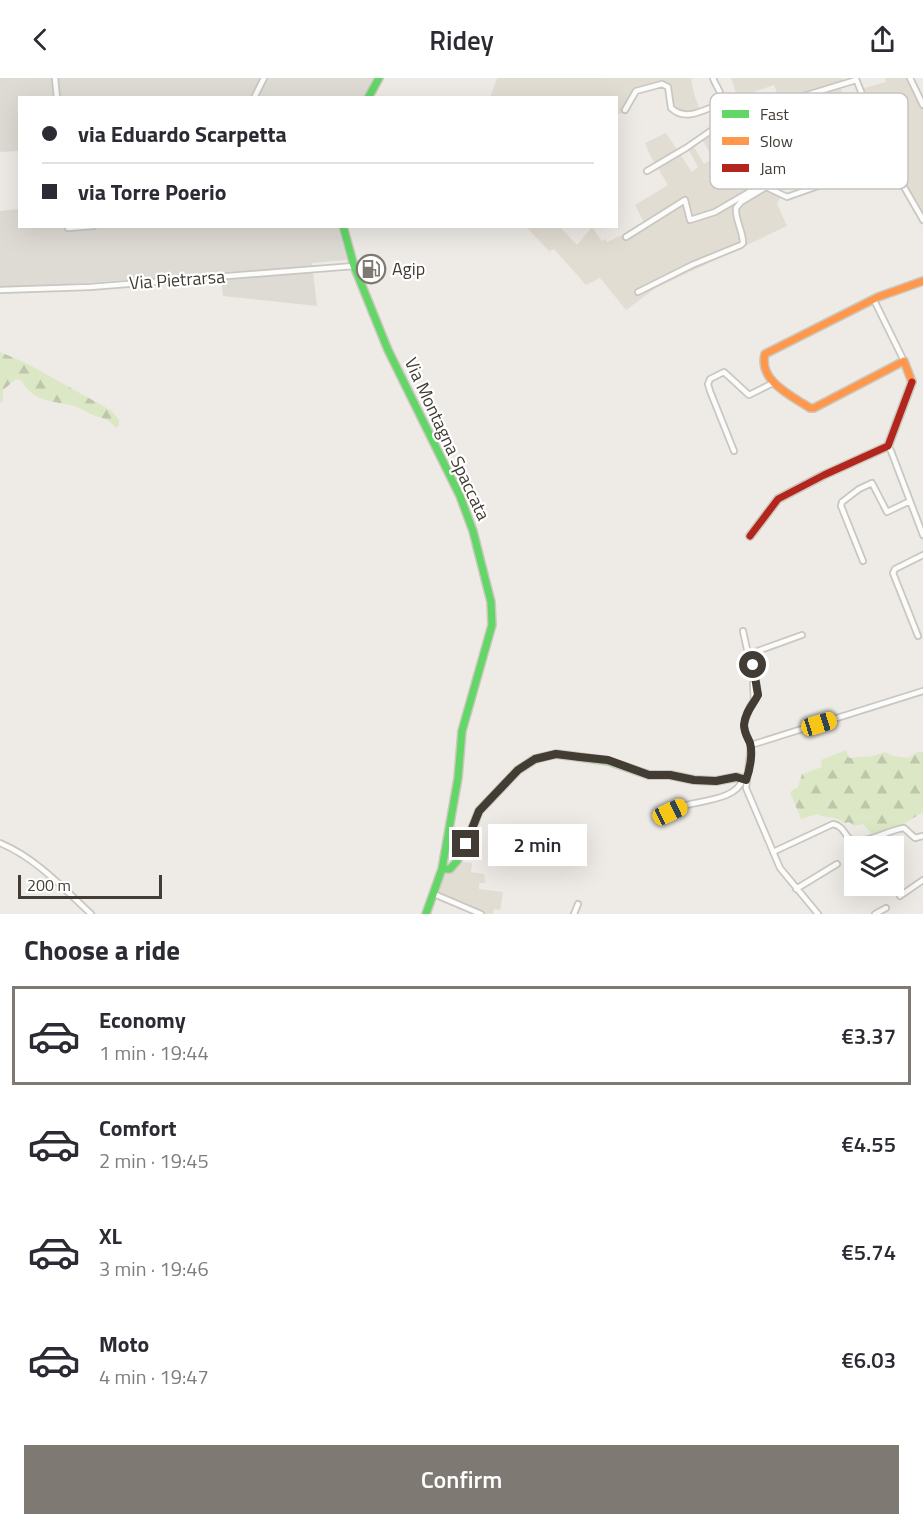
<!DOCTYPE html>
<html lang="en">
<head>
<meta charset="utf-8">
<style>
	body { margin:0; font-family:"Titillium Web",sans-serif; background:#f7f7f7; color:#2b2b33; height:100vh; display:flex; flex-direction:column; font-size:22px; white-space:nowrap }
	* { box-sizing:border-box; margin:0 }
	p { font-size:20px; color:#7c7c81 }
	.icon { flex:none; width:33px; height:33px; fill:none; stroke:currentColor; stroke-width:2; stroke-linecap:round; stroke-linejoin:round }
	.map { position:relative; height:836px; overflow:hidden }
	.details { display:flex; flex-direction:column; background:#fff; flex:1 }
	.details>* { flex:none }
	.guide { position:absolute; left:18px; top:18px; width:600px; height:132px; border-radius:0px; box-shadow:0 6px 24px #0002; display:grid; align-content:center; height:132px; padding:0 24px; background:#fff }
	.buttons { position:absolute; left:844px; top:758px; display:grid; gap:12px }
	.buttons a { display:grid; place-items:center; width:60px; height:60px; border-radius:0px; background:#fff; box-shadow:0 6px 24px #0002; font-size:30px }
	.scale { position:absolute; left:18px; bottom:15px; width:144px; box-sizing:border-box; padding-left:6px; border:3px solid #423c34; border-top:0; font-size:16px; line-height:21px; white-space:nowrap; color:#423c34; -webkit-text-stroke:4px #fff; paint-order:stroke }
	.end { position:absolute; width:27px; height:27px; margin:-14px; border:8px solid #423c34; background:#fff; box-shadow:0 0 0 3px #fff }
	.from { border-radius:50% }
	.bubble { position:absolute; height:42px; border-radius:0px; background:#fff; box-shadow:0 6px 24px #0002; font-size:20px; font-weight:600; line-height:42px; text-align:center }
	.car { position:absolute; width:18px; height:36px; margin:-18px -9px; border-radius:8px; box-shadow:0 0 4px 2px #0007; background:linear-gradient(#f5c518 24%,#345 0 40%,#f5c518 0 76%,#345 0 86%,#f5c518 0) }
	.guide b { display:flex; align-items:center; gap:21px; height:57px; font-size:22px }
	.guide b+b { border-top:2px solid #e1e1e2 }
	.guide i { width:15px; height:15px; background:#2b2b33 }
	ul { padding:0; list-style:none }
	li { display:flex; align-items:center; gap:18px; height:99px; margin:0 12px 9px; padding:0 12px; border:3px solid transparent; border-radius:0px }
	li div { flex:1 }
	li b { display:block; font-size:22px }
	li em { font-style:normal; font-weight:600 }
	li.selected { border-color:#7e7972 }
	li>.icon { width:54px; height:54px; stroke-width:1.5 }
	h2 { padding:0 24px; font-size:27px; line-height:72px }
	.action { display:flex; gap:12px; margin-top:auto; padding:12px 24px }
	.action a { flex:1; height:69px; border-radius:0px; background:#7e7972; color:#fff; font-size:24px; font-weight:600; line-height:69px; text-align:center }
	header { display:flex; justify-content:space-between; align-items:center; height:78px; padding:0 24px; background:#fff; font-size:27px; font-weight:600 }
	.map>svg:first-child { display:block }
	.residential { fill:#e2ddd3 }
	.industrial { fill:#dedad4 }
	.forest { fill:url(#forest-firs) }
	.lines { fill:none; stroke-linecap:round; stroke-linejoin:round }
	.street-casing { stroke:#cac7c2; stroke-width:8 }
	.fast-casing { stroke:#ccc8bd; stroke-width:10 }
	.slow-casing { stroke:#ccc8bd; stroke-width:10 }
	.jam-casing { stroke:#ccc8bd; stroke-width:10 }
	.street { stroke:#fcfcfb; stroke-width:4.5 }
	.fast { stroke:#63d668; stroke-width:7 }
	.slow { stroke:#ff974d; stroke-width:7 }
	.jam { stroke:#b3261e; stroke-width:7 }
	.route { stroke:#423c34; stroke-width:8 }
	.labels { text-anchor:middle; stroke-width:4.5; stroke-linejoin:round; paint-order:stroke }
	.poi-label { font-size:18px; fill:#423c34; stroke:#fff; text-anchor:start }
	.street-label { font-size:18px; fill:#423c34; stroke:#fff }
	.key { fill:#fff; stroke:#c6c4c2; stroke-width:1.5 }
	.key-label { font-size:16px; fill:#423c34 }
</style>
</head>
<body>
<header><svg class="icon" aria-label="back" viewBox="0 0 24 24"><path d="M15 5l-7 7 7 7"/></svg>Ridey<svg class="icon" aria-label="share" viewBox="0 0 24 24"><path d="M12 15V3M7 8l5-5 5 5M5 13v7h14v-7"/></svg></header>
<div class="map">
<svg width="923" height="836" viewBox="0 0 923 836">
	<defs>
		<pattern id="forest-firs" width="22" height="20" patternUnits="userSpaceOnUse" patternTransform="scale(1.5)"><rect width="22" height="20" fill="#dce7c6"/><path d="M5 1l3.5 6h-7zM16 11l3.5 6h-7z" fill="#bec7ab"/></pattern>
	</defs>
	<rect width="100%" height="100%" fill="#eeebe6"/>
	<!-- residential -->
	<path class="residential" d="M497,0h198l-4,1 3,15 6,16 -17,5 -10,-8 -4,-22 -31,7 -10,20 -3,1 -8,1 -1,-16h-126z
		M731,0h112l2,8 -5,1 5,14 -22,7 -5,-14 -45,13 -4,-11 8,-3 -3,-8 -21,7v2l-6,1 -1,-1 -9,2z
		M885,0h28l10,22v112l-11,-18 -7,2 -20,-33 -68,25 -8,-16 -7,3 -1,-3 -15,7 -8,-16 -10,4 -8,-17 35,-16 7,14 16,-7 -10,-24 15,-6 5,12 31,-11v-3l4,-2 -6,-17 29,-8z
		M715,52l12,19 15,-8 21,39 19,14 -5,10 10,22 -131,62 -30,22 -26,-32 -14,7 -32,-36 -5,2 -23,-24h34l17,18 15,-18 10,14 3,-2 2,3 13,-6 5,-1 19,-12 -9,-18 33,-20 -17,-28 -6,-14 21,-10 26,39 6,-5 -10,-18 5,-4 11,19 9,-5 -11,-20z
		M458,783l14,2 -1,9 13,2 1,9h-6v6l24,3 -3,18 -6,-1 -1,5h-14l-45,-19 7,-21z"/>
	<!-- industrial -->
	<path class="industrial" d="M0,0h375l-11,19 -344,1 -1,53 -19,1z
		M19,131l1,17 318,1 9,33 -35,3 5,43 -94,-10 -2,-23 -221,16v-78z"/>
	<!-- forest -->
	<path class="forest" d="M0,274l26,11 86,48 7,9v5l-3,3c-7,-8 -10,-9 -20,-12 -7,-2 -14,-8 -22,-10 -22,-6 -40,-3 -53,-26l-5,-1 -13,11v11l-3,3z
		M846,672l3,8 24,-2 12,-4 8,4 16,2 8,-6h6v60l-21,13 -30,9 -9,-10 -10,2 -4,-4 -5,1c-8,-8 -18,-4 -27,-9l-16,5 -11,-27 8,-5 4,-13 20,-7 -1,-7z"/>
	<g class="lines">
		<!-- street casing -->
		<g class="street-casing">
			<path id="street" d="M55,0l2,20
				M910,0l13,27
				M856,1l33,82 34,59
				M254,20l10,-20
				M625,32l11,-19 26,-7 6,3 3,21c15,14 32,2 49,-4 4,-10 -4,-17 -7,-26
				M771,85l101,-42
				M647,93l39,-23 42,-29 128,-39
				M68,148v2l25,-2
				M626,159l59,-37 5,20 25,-8 48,-28 3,3
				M0,212l90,-3 264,-21
				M638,214l54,-27 49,-20 2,-2c0,-12 -8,-23 -7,-35l5,-6 25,-15 21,10 102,-36
				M874,222l30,61
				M888,368l3,5 32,84
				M734,373l-24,-60 -2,-7 2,-5 14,-7 25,23 24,-12
				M863,483l-22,-55 1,-4 17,-13 13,-6 15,29 23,-11
				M743,553l7,32
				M802,557l-50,18 6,42 -8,11 -6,18 2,11 5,10 -5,43 34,80 38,46
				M918,558l-25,-63 2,-4 28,-14
				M753,605l1,18
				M751,667l172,-54
				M659,739c7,-3 14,-7 21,-10 19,-7 56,-6 63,-28
				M0,765c36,15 63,45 91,71
				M773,774l60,-28c12,3 10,10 18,16 10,6 40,-11 53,-12l11,10 8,-2
				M796,811l41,-25
				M434,816l47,20
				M900,818l23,-16
				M574,836l4,-10
				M875,836l11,-6"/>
		</g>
		<!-- fast casing -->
		<g class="fast-casing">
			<path id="fast" d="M368,20l11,-20
				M343,148l11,40 34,84 72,146 13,35 18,71 1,23 -30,106 -4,47 -16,91 -16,45
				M442,791h8l7,-8 9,-17 13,-33 39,-41 17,-11 21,-5 52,7 41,14h21l24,5 22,1 21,-4 9,3"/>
		</g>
		<!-- slow casing -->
		<g class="slow-casing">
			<path id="slow" d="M912,304l-8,-21 -90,47h-4c-18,-12 -52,-27 -45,-54l113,-57 45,-16"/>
		</g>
		<!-- jam casing -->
		<g class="jam-casing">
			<path id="jam" d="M750,458l28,-37 46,-24 64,-29 24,-64"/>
		</g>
		<!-- street -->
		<use href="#street" class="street"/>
		<!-- fast -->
		<use href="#fast" class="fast"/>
		<!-- slow -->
		<use href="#slow" class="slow"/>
		<!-- jam -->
		<use href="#jam" class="jam"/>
	</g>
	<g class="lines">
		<!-- route -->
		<path class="route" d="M466,766l13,-33 39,-41 17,-11 21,-5 24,3 28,3 41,15h21l24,5 22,1 20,-4 10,3c4,-10 7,-27 4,-37 -3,-7 -6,-11 -6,-18 1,-13 9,-20 14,-30l-5,-30"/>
	</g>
	<!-- icons -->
	<defs>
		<g id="fuel-ring" transform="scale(1.5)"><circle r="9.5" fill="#fff" stroke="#7e7972" stroke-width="1.5"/><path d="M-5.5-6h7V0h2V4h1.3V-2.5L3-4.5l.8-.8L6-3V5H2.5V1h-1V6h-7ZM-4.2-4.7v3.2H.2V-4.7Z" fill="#7e7972"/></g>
	</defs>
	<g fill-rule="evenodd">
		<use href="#fuel-ring" x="371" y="191"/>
	</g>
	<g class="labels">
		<!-- poi labels -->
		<g class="poi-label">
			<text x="392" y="197">Agip</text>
		</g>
		<!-- street labels -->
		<g class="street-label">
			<text transform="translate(177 202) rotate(-4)" y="6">Via Pietrarsa</text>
			<text transform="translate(447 361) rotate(65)" y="6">Via Montagna Spaccata</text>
		</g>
	</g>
	<!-- legend -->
	<rect x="710" y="15" width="198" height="96" rx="9" class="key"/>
	<rect x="722" y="32" width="27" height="8" fill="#63d668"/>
	<rect x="722" y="59" width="27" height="8" fill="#ff974d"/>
	<rect x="722" y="86" width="27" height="8" fill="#b3261e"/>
	<g class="key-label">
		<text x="760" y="42">Fast</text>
		<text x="760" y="69">Slow</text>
		<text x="760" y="96">Jam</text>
	</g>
</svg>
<div class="buttons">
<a><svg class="icon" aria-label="layers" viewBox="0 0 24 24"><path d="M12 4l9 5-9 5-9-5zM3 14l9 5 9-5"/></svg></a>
</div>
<div class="scale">200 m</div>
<i class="end from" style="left:753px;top:587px"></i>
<i class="end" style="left:466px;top:766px"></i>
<div class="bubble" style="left:488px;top:746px;width:99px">2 min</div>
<i class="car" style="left:819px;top:646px;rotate:73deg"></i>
<i class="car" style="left:670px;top:734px;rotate:65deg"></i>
<div class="guide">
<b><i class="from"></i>via Eduardo Scarpetta</b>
<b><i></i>via Torre Poerio</b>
</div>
</div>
<section class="details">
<h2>Choose a ride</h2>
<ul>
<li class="selected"><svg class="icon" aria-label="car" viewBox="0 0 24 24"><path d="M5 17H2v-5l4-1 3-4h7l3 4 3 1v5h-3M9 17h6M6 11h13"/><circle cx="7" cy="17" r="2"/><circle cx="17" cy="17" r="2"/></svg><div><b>Economy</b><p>1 min · 19:44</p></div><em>€3.37</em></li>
<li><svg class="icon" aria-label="car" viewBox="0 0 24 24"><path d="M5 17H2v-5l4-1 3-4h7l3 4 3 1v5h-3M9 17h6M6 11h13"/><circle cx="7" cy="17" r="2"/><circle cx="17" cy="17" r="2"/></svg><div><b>Comfort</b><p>2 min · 19:45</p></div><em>€4.55</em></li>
<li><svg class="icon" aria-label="car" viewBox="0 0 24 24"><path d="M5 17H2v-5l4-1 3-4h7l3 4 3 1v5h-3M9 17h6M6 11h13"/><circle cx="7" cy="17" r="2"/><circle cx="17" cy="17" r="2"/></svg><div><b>XL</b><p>3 min · 19:46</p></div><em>€5.74</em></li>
<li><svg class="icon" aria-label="car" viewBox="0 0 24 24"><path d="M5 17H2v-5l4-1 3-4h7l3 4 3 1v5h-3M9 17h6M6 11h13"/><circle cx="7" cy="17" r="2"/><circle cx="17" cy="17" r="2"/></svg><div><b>Moto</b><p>4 min · 19:47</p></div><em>€6.03</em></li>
</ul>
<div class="action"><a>Confirm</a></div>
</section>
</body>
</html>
